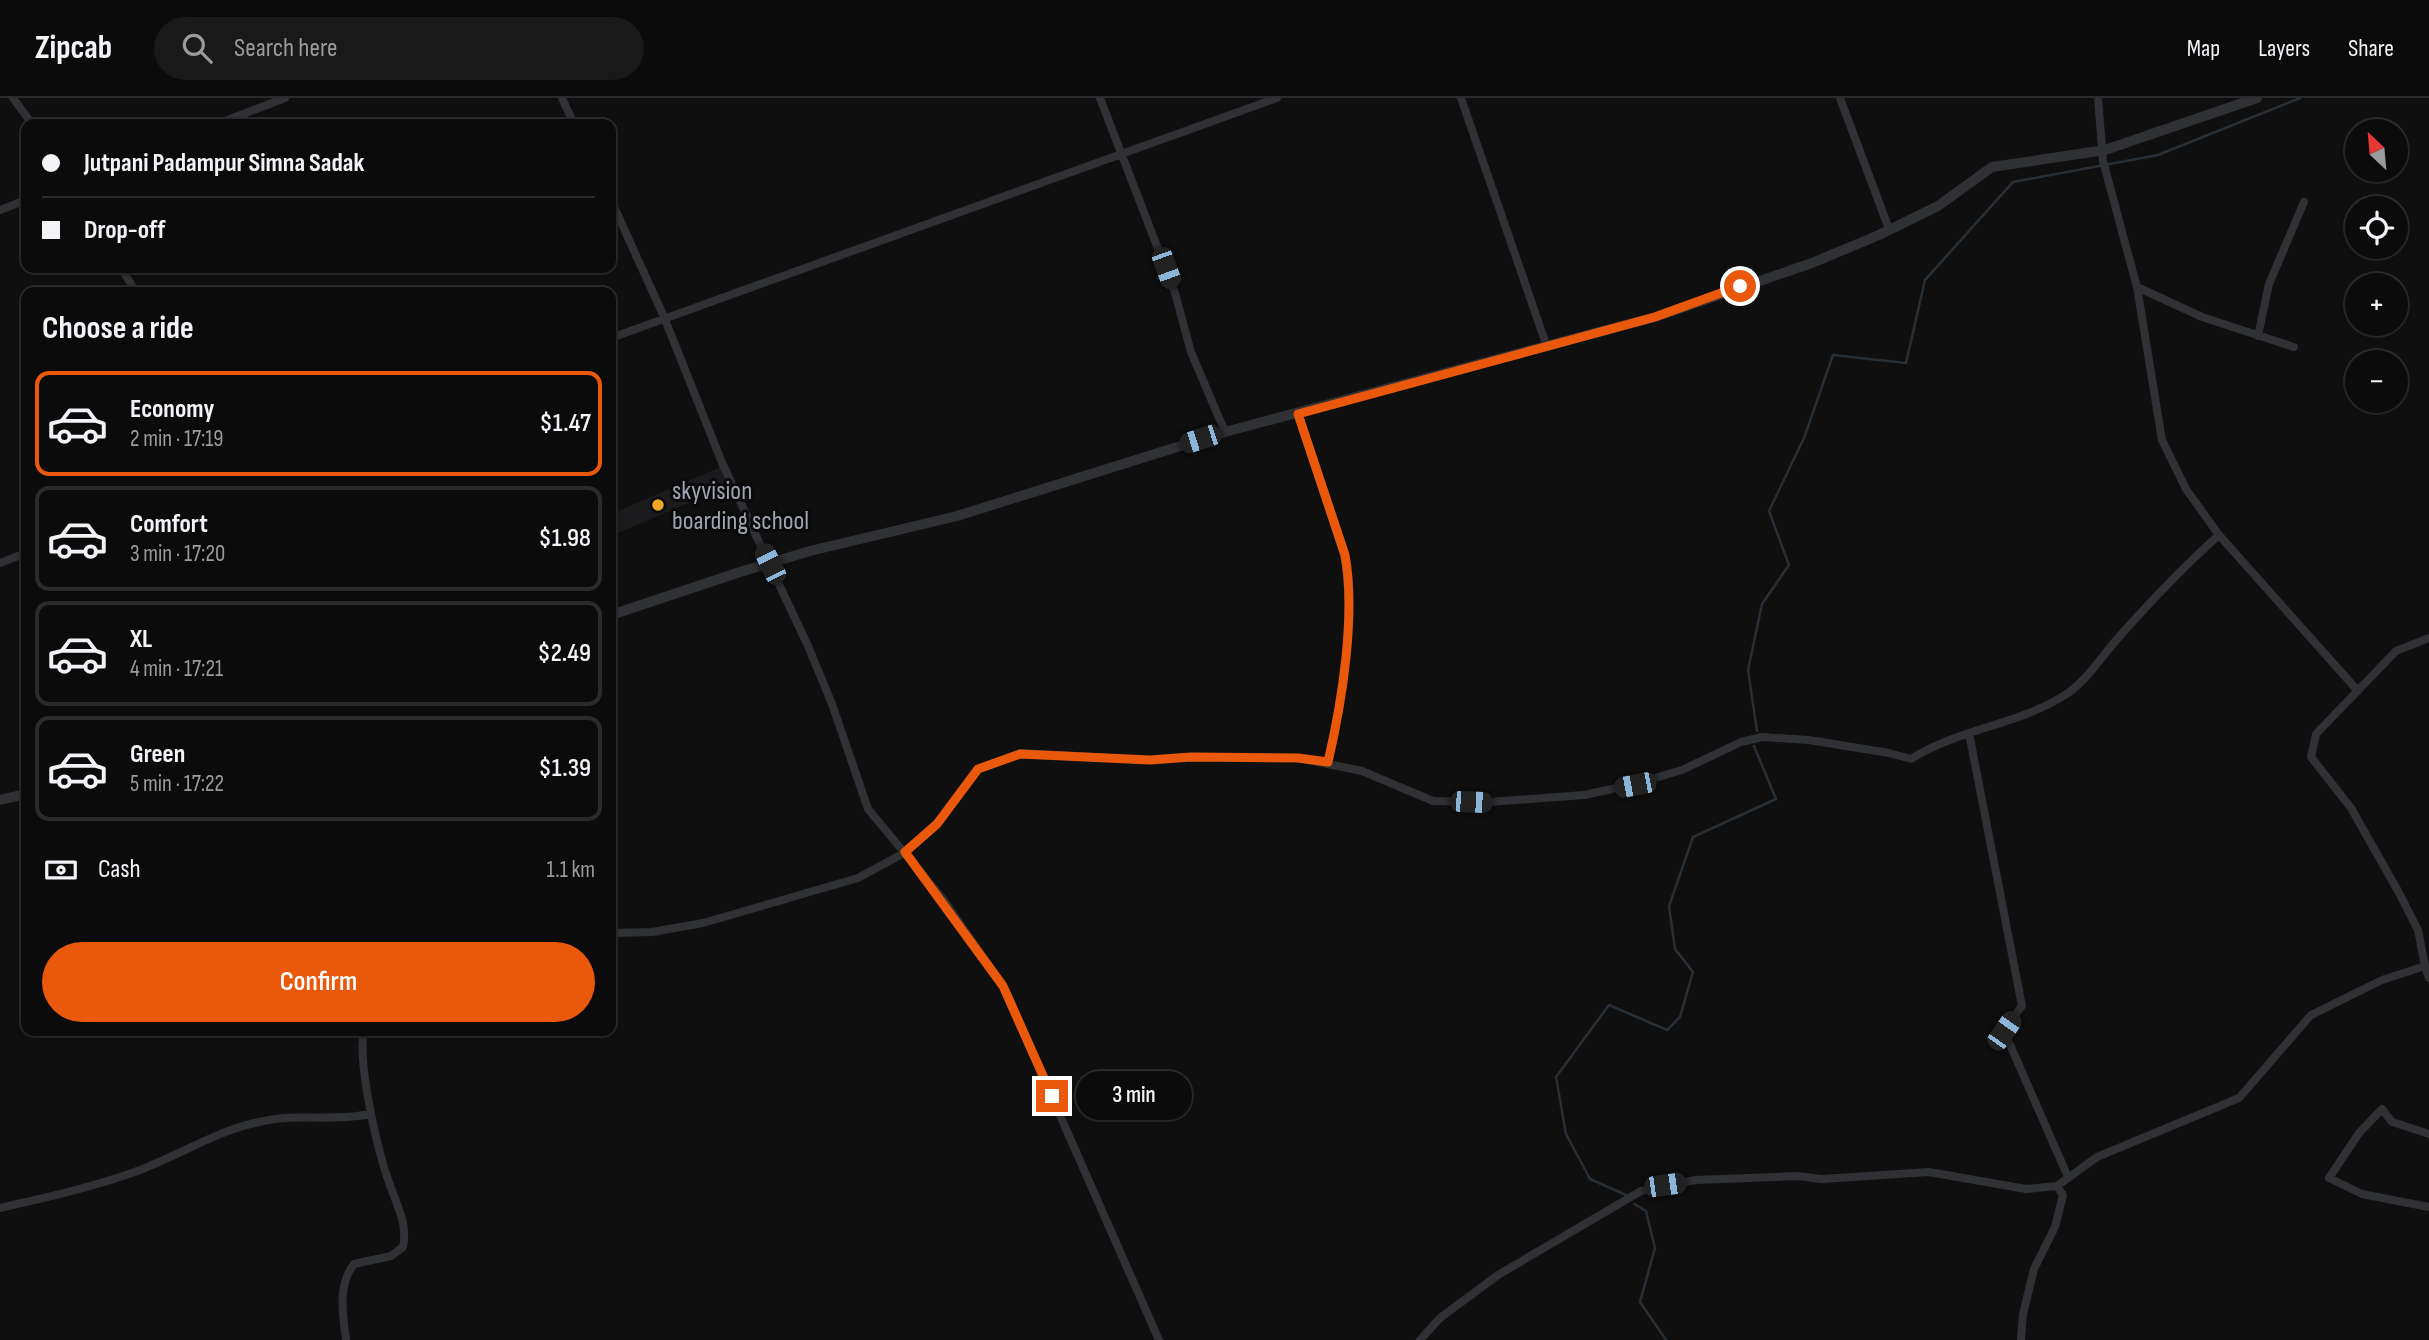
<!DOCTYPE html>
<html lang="en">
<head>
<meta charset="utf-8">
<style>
	body { margin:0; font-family:"Sofia Sans Condensed",sans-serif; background:#19191a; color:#f1f3f6; height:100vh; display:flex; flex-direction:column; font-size:26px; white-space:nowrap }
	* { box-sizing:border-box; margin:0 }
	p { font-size:23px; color:#9a9b9d }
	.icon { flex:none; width:38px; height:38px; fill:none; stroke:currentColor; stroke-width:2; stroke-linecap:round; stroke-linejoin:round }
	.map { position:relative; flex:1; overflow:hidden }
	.drawer { position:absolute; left:21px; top:189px; width:595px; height:749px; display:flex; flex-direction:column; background:#0b0b0c; border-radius:14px; box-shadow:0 2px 5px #0004,0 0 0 2px #2b2b2d }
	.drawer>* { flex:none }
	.guide { position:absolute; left:21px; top:21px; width:595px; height:154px; border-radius:14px; box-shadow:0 2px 5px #0004,0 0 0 2px #2b2b2d; display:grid; align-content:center; height:154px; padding:0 21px; background:#0b0b0c }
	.needle { width:46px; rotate:334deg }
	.fabs { position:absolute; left:2345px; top:21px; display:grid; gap:14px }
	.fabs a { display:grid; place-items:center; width:63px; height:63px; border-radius:50%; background:#0b0b0c; box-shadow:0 2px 5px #0004,0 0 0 2px #2b2b2d; font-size:35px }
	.end { position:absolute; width:32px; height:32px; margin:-16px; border:9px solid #ea580c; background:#fff; box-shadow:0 0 0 4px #fff }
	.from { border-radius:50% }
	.bubble { position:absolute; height:49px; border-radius:24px; background:#0b0b0c; box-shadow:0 2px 5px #0004,0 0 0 2px #2b2b2d; font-size:23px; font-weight:600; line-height:49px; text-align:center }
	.car { position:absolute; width:21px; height:42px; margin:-21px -10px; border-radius:9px; box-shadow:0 0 5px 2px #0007; background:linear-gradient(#222 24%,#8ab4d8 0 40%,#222 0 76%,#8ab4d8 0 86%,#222 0) }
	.guide b { display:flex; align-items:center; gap:24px; height:66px; font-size:26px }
	.guide b+b { border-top:2px solid #2b2b2d }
	.guide i { width:18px; height:18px; background:#f1f3f6 }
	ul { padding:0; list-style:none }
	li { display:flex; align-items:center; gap:21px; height:105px; margin:0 14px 10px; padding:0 7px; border:4px solid #2b2b2d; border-radius:14px }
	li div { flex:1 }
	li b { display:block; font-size:26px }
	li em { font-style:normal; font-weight:600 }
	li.current { border-color:#ea580c }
	li>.icon { width:63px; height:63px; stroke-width:1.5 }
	h2 { padding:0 21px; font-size:32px; line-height:84px }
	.pay { display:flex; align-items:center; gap:18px; height:77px; padding:0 21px; font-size:26px }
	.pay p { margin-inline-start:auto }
	.button { display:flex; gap:14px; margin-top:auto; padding:14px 21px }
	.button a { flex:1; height:80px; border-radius:42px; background:#ea580c; color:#fff; font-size:28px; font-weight:600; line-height:80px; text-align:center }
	header { display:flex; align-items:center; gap:42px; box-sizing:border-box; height:98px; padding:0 35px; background:#0b0b0c; border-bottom:2px solid #2b2b2d }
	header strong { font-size:33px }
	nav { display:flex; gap:38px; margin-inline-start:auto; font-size:24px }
	.search { width:490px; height:63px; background:#19191a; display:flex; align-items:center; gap:18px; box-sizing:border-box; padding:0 24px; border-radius:38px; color:#9a9b9d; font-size:26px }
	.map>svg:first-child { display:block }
	.built { fill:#1b1b1d }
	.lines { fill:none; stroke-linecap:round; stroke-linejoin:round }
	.stream { stroke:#283036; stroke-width:2.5 }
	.minor { stroke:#303135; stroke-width:8 }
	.tertiary { stroke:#303135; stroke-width:10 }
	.route { stroke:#ea580c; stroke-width:9 }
	.poi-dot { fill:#f1a626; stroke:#0a0a0b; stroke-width:2.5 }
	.labels { text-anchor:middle; stroke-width:6; stroke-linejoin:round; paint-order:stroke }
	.poi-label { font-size:26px; fill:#a0a6b1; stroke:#0a0a0b; text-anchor:start }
</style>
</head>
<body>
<header>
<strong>Zipcab</strong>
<div class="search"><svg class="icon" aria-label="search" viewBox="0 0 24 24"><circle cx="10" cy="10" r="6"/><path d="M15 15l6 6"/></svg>Search here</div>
<nav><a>Map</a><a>Layers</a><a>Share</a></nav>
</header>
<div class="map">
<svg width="2429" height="1242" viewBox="0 0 2429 1242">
	<rect width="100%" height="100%" fill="#0f0f10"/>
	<!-- built -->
	<path class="built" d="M728,366l7,19 -124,53v-22z"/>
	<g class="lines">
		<!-- stream -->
		<path class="stream" d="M1757,633l-9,-61 14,-66 27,-39 -20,-54 35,-73 29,-83 73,8 19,-83 88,-98 145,-27 142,-57
			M1626,1097l-36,-16 -24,-45 -10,-57 53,-72 58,25 13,-13 13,-45 -18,-23 -6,-43 24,-69 83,-38 -22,-53
			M1634,1106l12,7 9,37 -15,54 26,38"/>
		<!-- minor -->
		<path class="minor" d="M13,0l19,26
			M562,0l12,26
			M1100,0l75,195 16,59 34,80
			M1461,0l85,246
			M1840,0l49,131
			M217,26l68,-26
			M611,102l53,117 59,148 85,181 24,58 36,105 75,90 60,87 156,354
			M0,112l26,-10
			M121,170l15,24
			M2137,189l65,30 92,30
			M2258,238l11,-52 35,-82
			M611,240l666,-240
			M1298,316l46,141c12,60 -2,148 -16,207
			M2219,437l139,156
			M0,465l26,-10
			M1969,635l53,273 -18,25 64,146
			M611,835l41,-1 51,-9 155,-45 48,-26 31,-28 41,-55 42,-16 130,7 41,-3 107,1 64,13 71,30 56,1 95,-7 51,-11 47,-14 59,-28 21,-5 47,3 80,13 22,6c48,-31 110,-34 157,-66 19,-13 35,-38 50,-55 32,-36 65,-71 101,-103l-33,-46 -24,-49 -25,-153 -34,-126 -5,-63
			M2425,868l4,12
			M2429,1036l-37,-12 -10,-13 -23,24 -30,45 33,16 67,13
			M0,1110c47,-11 94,-21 140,-38 40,-15 76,-39 119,-48 36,-9 74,0 111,-8
			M346,1242c-3,-26 -9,-54 8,-76l37,-8 12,-9c5,-23 -6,-41 -13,-62 -12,-32 -33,-122 -26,-154
			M1420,1242l20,-22 58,-43 143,-84 25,-6 30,-5 101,-4 25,3 107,-7 97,17 31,-3 40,-29 142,-59 72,-83 71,-35 43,-14 -7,-36 -20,-39 -47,-83 -40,-51 5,-23 80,-83 33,-13
			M2021,1242l2,-26 11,-45 21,-42 8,-32 -6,-9"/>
		<!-- tertiary -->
		<path class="tertiary" d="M611,517l129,-43 70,-21 147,-35 268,-84 430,-115 157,-54 67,-28 59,-29 54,-39 113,-17 152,-52
			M0,702l26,-6"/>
	</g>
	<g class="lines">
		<!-- route -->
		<path class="route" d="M1052,998l-49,-110 -98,-134 32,-28 41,-55 42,-15 130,6 41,-3 107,1 30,4c14,-60 28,-147 17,-207l-47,-141 357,-97 85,-31"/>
	</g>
	<!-- markers -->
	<circle class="poi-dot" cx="658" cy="407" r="7"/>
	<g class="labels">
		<!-- poi labels -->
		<g class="poi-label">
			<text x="672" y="401">skyvision<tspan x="672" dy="30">boarding school</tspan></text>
		</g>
	</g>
</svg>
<div class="fabs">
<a><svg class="needle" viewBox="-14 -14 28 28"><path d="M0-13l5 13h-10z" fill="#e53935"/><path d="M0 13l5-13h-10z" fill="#9a9b9d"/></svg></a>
<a><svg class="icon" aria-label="locate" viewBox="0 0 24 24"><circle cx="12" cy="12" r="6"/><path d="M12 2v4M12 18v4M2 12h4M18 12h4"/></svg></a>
<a>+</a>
<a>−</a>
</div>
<i class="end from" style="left:1740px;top:188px"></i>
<i class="end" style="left:1052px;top:998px"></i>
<div class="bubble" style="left:1076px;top:973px;width:116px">3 min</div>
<i class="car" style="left:1166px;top:170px;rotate:160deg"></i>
<i class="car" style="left:1200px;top:341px;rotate:252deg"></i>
<i class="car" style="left:770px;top:466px;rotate:334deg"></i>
<i class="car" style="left:1635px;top:687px;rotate:259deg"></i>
<i class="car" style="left:1471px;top:704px;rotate:92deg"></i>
<i class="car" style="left:2004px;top:933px;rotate:35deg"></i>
<i class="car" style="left:1665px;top:1087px;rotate:82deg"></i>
<div class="guide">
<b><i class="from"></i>Jutpani Padampur Simna Sadak</b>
<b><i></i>Drop-off</b>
</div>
<section class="drawer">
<h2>Choose a ride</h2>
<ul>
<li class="current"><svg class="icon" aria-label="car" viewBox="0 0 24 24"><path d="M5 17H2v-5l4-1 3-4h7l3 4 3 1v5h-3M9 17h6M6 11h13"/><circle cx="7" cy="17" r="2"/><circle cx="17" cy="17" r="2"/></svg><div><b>Economy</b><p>2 min · 17:19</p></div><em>$1.47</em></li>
<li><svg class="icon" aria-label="car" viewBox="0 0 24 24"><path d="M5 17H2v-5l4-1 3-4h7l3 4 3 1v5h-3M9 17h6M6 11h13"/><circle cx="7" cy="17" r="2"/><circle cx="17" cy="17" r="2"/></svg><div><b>Comfort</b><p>3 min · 17:20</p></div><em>$1.98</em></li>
<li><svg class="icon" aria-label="car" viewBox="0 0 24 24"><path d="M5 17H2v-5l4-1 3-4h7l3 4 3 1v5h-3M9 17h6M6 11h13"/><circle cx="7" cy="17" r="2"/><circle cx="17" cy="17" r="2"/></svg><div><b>XL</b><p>4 min · 17:21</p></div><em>$2.49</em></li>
<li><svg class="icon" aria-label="car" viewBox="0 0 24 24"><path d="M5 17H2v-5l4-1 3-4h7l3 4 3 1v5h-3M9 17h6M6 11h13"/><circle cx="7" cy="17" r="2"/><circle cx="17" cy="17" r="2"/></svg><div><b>Green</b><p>5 min · 17:22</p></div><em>$1.39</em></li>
</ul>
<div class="pay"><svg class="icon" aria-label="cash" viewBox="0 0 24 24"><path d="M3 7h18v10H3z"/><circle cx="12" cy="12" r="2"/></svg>Cash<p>1.1 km</p></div>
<div class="button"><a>Confirm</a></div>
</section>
</div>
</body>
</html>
